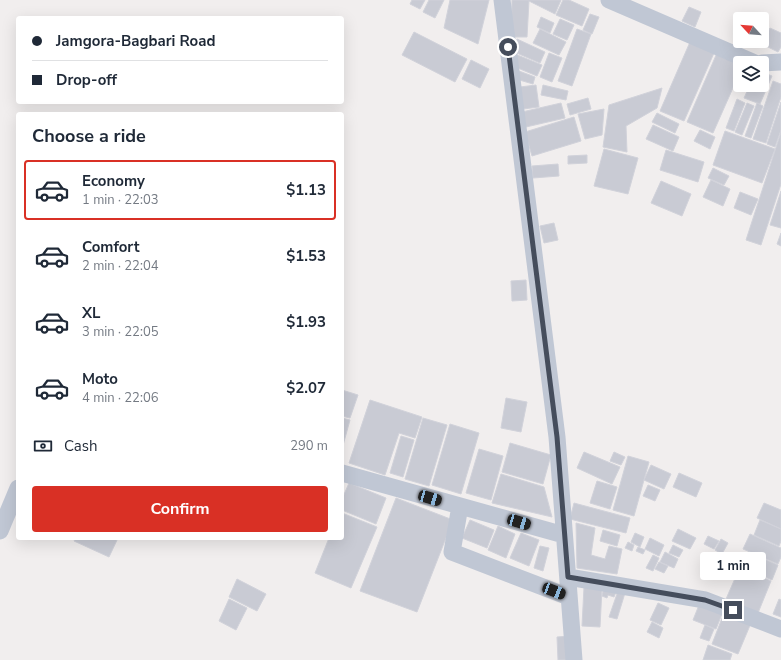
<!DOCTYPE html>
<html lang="en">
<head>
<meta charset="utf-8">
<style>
	body { margin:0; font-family:"Nunito Sans",sans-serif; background:#f6f6f7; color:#1f2937; height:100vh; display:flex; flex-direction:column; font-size:15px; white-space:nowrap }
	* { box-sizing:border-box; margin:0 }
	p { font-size:13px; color:#747a83 }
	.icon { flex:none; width:22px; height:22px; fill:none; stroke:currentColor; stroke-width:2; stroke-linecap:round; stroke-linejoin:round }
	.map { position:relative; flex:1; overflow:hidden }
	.panel { position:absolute; left:16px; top:112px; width:328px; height:428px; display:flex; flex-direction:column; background:#fff; border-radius:4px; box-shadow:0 4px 16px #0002 }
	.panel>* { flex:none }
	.top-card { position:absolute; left:16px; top:16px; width:328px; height:88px; border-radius:4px; box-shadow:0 4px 16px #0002; display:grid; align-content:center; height:88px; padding:0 16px; background:#fff }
	.needle { width:26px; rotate:296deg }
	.controls { position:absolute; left:733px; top:12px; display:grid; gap:8px }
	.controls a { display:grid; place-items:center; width:36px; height:36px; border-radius:4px; background:#fff; box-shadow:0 4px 16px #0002; font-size:20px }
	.end { position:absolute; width:18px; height:18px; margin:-9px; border:5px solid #454d5c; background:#fff; box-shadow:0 0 0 2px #fff }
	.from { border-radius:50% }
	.bubble { position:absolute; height:28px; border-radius:4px; background:#fff; box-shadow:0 4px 16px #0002; font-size:13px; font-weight:700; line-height:28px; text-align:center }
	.car { position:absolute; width:12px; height:24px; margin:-12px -6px; border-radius:5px; box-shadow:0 0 3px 1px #0007; background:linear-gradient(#222 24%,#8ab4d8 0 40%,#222 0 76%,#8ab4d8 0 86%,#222 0) }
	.top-card b { display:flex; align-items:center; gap:14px; height:38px; font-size:15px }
	.top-card b+b { border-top:1px solid #e0e1e3 }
	.top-card i { width:10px; height:10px; background:#1f2937 }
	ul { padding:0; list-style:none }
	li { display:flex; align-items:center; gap:12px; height:60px; margin:0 8px 6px; padding:0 8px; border:2px solid transparent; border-radius:4px }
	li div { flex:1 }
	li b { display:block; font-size:15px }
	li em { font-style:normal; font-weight:700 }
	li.active { border-color:#d93025 }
	li>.icon { width:36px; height:36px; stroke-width:1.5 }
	h2 { padding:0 16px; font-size:18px; line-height:48px }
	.pay { display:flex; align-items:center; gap:10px; height:44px; padding:0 16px; font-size:15px }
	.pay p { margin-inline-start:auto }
	.cta { display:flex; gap:8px; margin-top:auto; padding:8px 16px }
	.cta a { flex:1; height:46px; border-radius:4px; background:#d93025; color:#fff; font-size:16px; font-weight:700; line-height:46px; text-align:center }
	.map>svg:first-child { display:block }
	.building { fill:#c9cbd4; stroke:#d1d2da }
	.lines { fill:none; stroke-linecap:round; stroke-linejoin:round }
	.street { stroke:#c0c7d4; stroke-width:17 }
	.route { stroke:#454d5c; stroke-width:5 }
</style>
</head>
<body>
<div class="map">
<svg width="781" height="660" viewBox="0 0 781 660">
	<rect width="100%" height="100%" fill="#f1eeee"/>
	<!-- building -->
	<path class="building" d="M412,0h13l-5,9 -10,-5z
		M429,0h15l-9,18 -12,-6z
		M450,0h39l-11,44 -34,-16z
		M512,0h49l-6,14 -26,-13 -2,36h-16z
		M563,0h6l20,9 -7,17 -26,-11z
		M689,7l12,5 -6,15 -13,-6z
		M590,14l9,3 -7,17 -9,-4z
		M541,17l13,6 -4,10 -13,-6z
		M560,19l14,6 -7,15 -14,-6z
		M770,28l11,5v14l-3,5 -16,-8z
		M540,29l26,13 -7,13 -26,-12z
		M577,29l14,5 -19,52 -14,-5z
		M414,32l53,27 -12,23 -53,-27z
		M517,39l28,13 -5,11 -28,-12z
		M690,42l24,11 -30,68 -24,-10z
		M549,53l13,5 -10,24 -12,-5z
		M717,53l23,11v8l-27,61 -26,-11z
		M515,54l27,11 -5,11 -24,-10z
		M471,60l18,9 -9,19 -18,-9z
		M519,71l16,6 -2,7 -17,-5z
		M762,72l10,4 -12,28 -16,-6 6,-13h12z
		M773,81l8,3v13l-15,46 -13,-4z
		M536,85l3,22 -16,2 -3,-22z
		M543,85l25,6 -2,9 -25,-5z
		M662,88l-5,20 -31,18 1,26 -24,-5 6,-42z
		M588,98l3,11 -21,6 -3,-11z
		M737,99l8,4 -11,28 -8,-3z
		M781,102v28l-6,17 -8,-3z
		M561,103l4,15 -39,9 -4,-15z
		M747,103l7,3 -12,29 -7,-3z
		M757,103l6,3 -12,32 -6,-2z
		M604,109l-2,26 -17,4 -7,-25z
		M657,113l22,11 -4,9 -23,-11z
		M574,117l7,24 -49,15 -7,-24z
		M653,125l26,12 -6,14 -27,-12z
		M700,130l15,7 -5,12 -16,-8z
		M725,131l50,18 -13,34 -49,-18z
		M781,132v52l-20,61 -15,-5z
		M604,149l34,9 -10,36 -34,-8z
		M666,150l38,12 -6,20 -38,-12z
		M587,155v8l-19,1v-8z
		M558,164l1,12 -26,2 -1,-12z
		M713,168l16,8 -5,9 -16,-7z
		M711,180l19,9 -7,17 -20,-9z
		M661,181l30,13 -9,22 -31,-13z
		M781,191v37l-11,-3z
		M740,192l18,7 -7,16 -17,-7z
		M554,223l4,17 -14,3 -4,-17z
		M781,233v13l-4,-2z
		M526,280l1,20 -15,1 -1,-20z
		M342,390l16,5 -8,23 -8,-2z
		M506,398l21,4 -6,30 -20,-4z
		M370,400l52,17 -7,21 -16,-5 -14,42 -36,-12z
		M342,418l8,2 -8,29z
		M423,418l24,7 -18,61 -24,-7z
		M450,424l29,9 -18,61 -29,-9z
		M401,436l13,4 -11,37 -13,-4z
		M510,443l41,12 -8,29 -41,-12z
		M479,449l24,7 -12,44 -25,-7z
		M584,452l36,15 -8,17 -35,-16z
		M614,452l11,5 -4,8 -11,-4z
		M628,456l21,6 -15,54 -21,-6z
		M651,465l20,9 -7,15 -20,-9z
		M679,473l23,10 -6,14 -23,-10z
		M501,474l43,13 8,30 -60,-14z
		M597,481l20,6 -7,22 -20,-6z
		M349,483l37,15 -10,26 -34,-14v-11z
		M648,485l12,5 -5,11 -12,-5z
		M396,498l57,22 -36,92 -57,-21z
		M574,503l56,15 -4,15 -56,-14z
		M764,503l17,7v19l-24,-11z
		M342,513l35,14 -26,61 -36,-15 14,-35h13z
		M470,520l24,10 -7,18 -25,-10z
		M760,520l21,9v12l-2,5 -25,-11z
		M576,523l19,5 -4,27 14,4 4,-13 13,3 -5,25 -40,-6z
		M498,526l17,8 -9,24 -18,-8z
		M678,529l18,9 -6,11 -18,-8z
		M603,530l17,5 -3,11 -17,-5z
		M521,533l18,7 -10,26 -19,-8z
		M635,533l9,4 -4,10 -9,-5z
		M750,534l31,14v9l-3,7 -35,-15z
		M708,536l11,5 -5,8 -10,-5z
		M76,538h42l-9,19 -35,-16z
		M650,538l14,7 -5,11 -14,-7z
		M721,539l7,4 -6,11 -7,-4z
		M628,542l6,3 -2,6 -7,-3z
		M673,545l10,5 -4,7 -10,-4z
		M540,546l9,2 -6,23 -9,-3z
		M638,547l7,3 -2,4 -7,-3z
		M665,552l13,7 -4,9 -14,-6z
		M748,552l30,13 -6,15 -31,-13z
		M653,555l6,3 -6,13 -7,-3z
		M659,562l9,4 -4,7 -9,-4z
		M740,567l31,14 -13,32 -32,-14z
		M237,579l29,15 -9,17 -28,-14z
		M584,587l18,1 -2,39 -18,-1z
		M604,587l12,5 -2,5 -6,-2 -1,3 -5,-2z
		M618,591l7,2 -8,26 -8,-2z
		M229,599l18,9 -11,22 -17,-9z
		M779,599l2,1v17l-8,-3z
		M658,603l11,5 -8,17 -11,-5z
		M699,605l23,9 -6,15 -23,-9z
		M724,613l27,10 -13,31 -26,-10z
		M652,622l11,6 -4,10 -12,-6z
		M705,625l9,4 -5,12 -9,-3z
		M570,636l2,24h-14l-1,-23z
		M708,645l24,9 -2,6h-27z"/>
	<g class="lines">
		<!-- street -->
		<path class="street" d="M502,0l55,437 17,223
			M609,0l146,63
			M762,63l19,-1
			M342,473l222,62
			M460,506l-8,46 117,45
			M0,531l18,-43
			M568,577l137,23 76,29"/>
	</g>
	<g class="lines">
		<!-- route -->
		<path class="route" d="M508,47l49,390 11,140 137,23 28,10"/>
	</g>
</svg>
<div class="controls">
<a><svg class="needle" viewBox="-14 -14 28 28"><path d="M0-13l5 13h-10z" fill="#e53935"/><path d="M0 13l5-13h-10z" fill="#747a83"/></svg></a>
<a><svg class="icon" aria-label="layers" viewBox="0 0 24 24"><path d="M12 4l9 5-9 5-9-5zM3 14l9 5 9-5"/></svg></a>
</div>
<i class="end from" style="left:508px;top:47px"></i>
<i class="end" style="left:733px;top:610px"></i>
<div class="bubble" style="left:700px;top:552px;width:66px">1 min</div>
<i class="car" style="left:430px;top:498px;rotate:106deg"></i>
<i class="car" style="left:519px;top:522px;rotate:106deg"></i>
<i class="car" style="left:554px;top:591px;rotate:111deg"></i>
<div class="top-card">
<b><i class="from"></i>Jamgora-Bagbari Road</b>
<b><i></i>Drop-off</b>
</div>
<section class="panel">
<h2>Choose a ride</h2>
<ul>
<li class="active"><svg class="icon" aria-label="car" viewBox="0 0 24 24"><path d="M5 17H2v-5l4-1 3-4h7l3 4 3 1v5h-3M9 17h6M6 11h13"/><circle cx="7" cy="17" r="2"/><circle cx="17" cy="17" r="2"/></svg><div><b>Economy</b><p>1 min · 22:03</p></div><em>$1.13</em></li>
<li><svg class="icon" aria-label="car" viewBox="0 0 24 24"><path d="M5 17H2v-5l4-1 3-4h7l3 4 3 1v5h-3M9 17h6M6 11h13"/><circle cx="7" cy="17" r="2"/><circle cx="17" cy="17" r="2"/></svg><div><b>Comfort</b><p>2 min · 22:04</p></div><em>$1.53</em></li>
<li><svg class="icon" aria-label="car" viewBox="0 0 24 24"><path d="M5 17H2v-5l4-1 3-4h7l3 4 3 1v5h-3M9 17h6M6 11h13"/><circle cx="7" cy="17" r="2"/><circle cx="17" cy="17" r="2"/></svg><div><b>XL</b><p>3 min · 22:05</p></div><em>$1.93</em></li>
<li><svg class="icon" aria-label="car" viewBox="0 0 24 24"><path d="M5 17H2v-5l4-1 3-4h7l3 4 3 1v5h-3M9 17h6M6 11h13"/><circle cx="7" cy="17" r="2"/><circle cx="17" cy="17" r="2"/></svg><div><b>Moto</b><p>4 min · 22:06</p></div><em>$2.07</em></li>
</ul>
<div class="pay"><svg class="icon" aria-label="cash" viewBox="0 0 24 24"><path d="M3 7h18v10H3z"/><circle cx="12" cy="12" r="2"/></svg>Cash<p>290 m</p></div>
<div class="cta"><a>Confirm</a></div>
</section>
</div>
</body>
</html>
